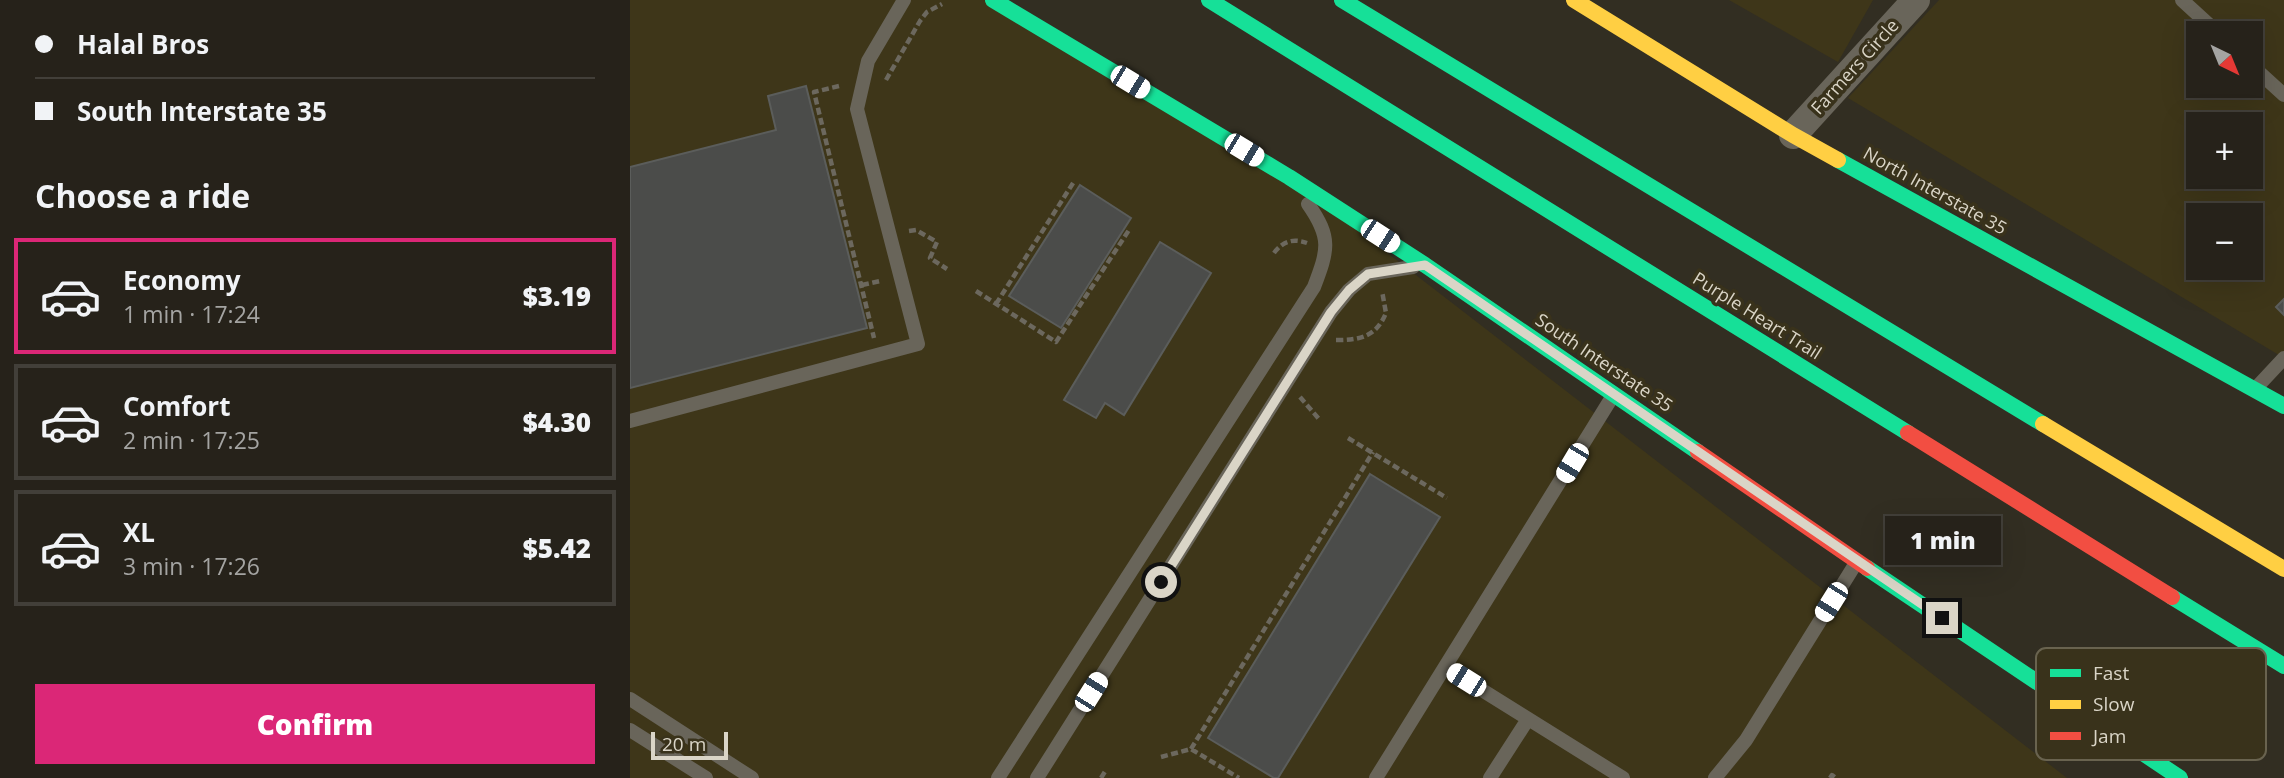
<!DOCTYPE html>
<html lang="en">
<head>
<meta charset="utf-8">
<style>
	body { margin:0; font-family:"Open Sans",sans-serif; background:#322f27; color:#f1f3f6; height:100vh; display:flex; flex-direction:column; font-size:26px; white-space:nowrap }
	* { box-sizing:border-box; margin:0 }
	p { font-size:23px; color:#a4a4a2 }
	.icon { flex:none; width:38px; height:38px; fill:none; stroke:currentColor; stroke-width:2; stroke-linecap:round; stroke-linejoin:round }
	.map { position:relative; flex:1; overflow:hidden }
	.side { display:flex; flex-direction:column; background:#26221a; width:630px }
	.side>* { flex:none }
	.hud { display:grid; align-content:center; height:154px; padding:0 35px; background:#26221a }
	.needle { width:46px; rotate:137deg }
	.controls { position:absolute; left:1556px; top:21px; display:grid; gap:14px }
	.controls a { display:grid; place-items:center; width:77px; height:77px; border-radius:0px; background:#26221a; box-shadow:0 7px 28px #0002,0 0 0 2px #423f39; font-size:35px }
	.scale { position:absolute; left:21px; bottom:18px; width:77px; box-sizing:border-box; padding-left:7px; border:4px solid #dad5c7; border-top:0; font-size:19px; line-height:24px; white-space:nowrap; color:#dad5c7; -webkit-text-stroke:5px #39321b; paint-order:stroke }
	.end { position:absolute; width:32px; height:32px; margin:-16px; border:9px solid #dad5c7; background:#111; box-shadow:0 0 0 4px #111 }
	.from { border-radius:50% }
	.bubble { position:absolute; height:49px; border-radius:0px; background:#26221a; box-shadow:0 7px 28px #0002,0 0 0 2px #423f39; font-size:23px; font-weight:800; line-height:49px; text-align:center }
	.car { position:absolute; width:21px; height:42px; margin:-21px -10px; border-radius:9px; box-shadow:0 0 5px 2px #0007; background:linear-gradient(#fff 24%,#345 0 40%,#fff 0 76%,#345 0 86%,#fff 0) }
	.hud b { display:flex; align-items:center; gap:24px; height:66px; font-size:26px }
	.hud b+b { border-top:2px solid #423f39 }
	.hud i { width:18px; height:18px; background:#f1f3f6 }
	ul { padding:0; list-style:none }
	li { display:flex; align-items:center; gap:21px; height:116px; margin:0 14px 10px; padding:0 21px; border:4px solid #423f39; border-radius:0px }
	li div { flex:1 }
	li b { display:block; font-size:26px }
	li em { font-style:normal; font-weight:800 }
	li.selected { border-color:#db2777 }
	li>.icon { width:63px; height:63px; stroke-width:1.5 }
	h2 { padding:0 35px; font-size:32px; line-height:84px }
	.cta { display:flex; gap:14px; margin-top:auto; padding:14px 35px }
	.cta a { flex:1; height:80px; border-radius:0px; background:#db2777; color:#fff; font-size:28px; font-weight:800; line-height:80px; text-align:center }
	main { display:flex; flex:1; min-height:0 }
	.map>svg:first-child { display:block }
	.built { fill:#3e3619; fill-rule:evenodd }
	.building { fill:#4b4c4a; stroke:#5b5d5b; stroke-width:2 }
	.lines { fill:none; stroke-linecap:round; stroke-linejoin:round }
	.path { stroke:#6c685e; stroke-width:4.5; stroke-dasharray:7 3.5; stroke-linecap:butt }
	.lane { stroke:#69655a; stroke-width:14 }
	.street { stroke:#69655a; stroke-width:28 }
	.fast { stroke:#16e098; stroke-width:16 }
	.slow { stroke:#ffcf43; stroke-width:16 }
	.jam { stroke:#f24e42; stroke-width:16 }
	.route { stroke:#dad5c7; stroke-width:9 }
	.labels { text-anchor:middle; stroke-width:7; stroke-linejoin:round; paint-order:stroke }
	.street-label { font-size:18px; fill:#dad5c7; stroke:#39321b }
	.key { fill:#39321b; stroke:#69634f; stroke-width:2 }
	.key-label { font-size:19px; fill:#dad5c7 }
</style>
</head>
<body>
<main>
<section class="side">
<div class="hud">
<b><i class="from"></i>Halal Bros</b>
<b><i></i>South Interstate 35</b>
</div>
<h2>Choose a ride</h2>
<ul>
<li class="selected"><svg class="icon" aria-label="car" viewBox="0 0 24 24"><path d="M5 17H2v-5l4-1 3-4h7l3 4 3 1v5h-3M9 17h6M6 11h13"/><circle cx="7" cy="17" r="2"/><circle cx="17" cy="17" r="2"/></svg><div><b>Economy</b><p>1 min · 17:24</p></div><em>$3.19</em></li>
<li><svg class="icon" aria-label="car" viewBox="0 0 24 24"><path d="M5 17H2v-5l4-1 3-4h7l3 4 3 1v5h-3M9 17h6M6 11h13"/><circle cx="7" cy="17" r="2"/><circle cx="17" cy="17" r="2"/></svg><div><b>Comfort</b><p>2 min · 17:25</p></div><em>$4.30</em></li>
<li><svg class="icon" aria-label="car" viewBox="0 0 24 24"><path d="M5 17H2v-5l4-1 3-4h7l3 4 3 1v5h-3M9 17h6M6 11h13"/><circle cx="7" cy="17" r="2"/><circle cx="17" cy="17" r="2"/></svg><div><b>XL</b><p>3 min · 17:26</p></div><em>$5.42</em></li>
</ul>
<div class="cta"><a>Confirm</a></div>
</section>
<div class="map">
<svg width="1654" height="778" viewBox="0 0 1654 778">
	<rect width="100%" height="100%" fill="#322e22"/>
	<!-- built -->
	<path class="built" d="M0,0h364l295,177 778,601h-1437z
		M1099,0h144l-35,62z
		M1309,0h345v358l-436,-260zM1568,33h52v53h-52zM1568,124h52v53h-52zM1568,215h52v53h-52z"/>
	<!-- building -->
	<path class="building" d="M176,86l61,242 -237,60v-221l146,-37 -8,-34z
		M450,185l51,33 -70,110 -52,-32z
		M530,242l51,31 -87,142 -19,-12 -9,15 -32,-18z
		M1654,299v16l-8,-8z
		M740,474l70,43 -162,261h-4l-66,-40z"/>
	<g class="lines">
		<!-- path -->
		<path class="path" d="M256,80l34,-59 7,-9 15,-8
			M209,86l-25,6 60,246
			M279,231l7,-1 21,12 -7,16 17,11
			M644,253c9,-12 19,-15 33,-10
			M232,285l18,-4
			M346,291l80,51 73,-112
			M366,304l79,-124
			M706,340c24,0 40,-3 50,-27l-4,-22
			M670,397l19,22
			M718,438l99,60
			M561,749l182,-297
			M531,757l30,-8 48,29
			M471,778l5,-8
			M1200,778l2,-3 4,3"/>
		<!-- lane -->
		<path class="lane" d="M1552,0l36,33
			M1620,64l34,31
			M1626,388l28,-30
			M0,421l288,-77 -61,-235 11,-48 36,-61
			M815,667l178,111
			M0,699l122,79
			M0,730l76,48
			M368,778l316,-491c14,-37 18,-49 -6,-83
			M407,778l294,-466 18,-22 19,-16 45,-7
			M746,778l238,-384
			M860,778l38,-59
			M1085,778l31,-38 110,-177"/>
		<!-- street -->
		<path class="street" d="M1163,135l123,-135"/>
		<!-- fast -->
		<path class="fast" d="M363,0l296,177 136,88 273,187
			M579,0l699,433
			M712,0l701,424
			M1208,160l446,246
			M1237,568l313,210
			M1542,597l112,69"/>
		<!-- slow -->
		<path class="slow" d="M944,0l219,135 45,25
			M1413,424l241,145"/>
		<!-- jam -->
		<path class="jam" d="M1278,433l264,164
			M1068,452l169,116"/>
	</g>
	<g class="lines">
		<!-- route -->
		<path class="route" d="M531,582l170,-270 18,-22 19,-16 57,-9 517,353"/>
	</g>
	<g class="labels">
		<!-- street labels -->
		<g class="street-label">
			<text transform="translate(1225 67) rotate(-48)" y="6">Farmers Circle</text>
			<text transform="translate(1305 191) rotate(29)" y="6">North Interstate 35</text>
			<text transform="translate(1127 316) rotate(32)" y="6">Purple Heart Trail</text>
			<text transform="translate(974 363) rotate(34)" y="6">South Interstate 35</text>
		</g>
	</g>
	<!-- legend -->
	<rect x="1406" y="648" width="230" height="112" rx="10" class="key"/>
	<rect x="1420" y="669" width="31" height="8" fill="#16e098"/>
	<rect x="1420" y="700" width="31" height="9" fill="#ffcf43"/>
	<rect x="1420" y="732" width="31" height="8" fill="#f24e42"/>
	<g class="key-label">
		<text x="1463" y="680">Fast</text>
		<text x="1463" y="711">Slow</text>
		<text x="1463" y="743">Jam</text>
	</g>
</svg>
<div class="controls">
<a><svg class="needle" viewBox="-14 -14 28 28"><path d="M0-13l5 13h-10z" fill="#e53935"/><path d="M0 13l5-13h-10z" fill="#a4a4a2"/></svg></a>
<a>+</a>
<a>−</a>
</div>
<div class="scale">20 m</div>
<i class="end from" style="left:531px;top:582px"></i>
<i class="end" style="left:1312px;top:618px"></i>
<div class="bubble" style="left:1255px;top:516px;width:116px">1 min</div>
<i class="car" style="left:500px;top:82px;rotate:121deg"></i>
<i class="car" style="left:614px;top:150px;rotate:121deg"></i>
<i class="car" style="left:750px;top:236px;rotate:123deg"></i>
<i class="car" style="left:942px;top:463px;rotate:211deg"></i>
<i class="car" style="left:1201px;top:602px;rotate:212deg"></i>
<i class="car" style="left:836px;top:680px;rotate:302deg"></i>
<i class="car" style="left:461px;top:692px;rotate:32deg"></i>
</div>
</main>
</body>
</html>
